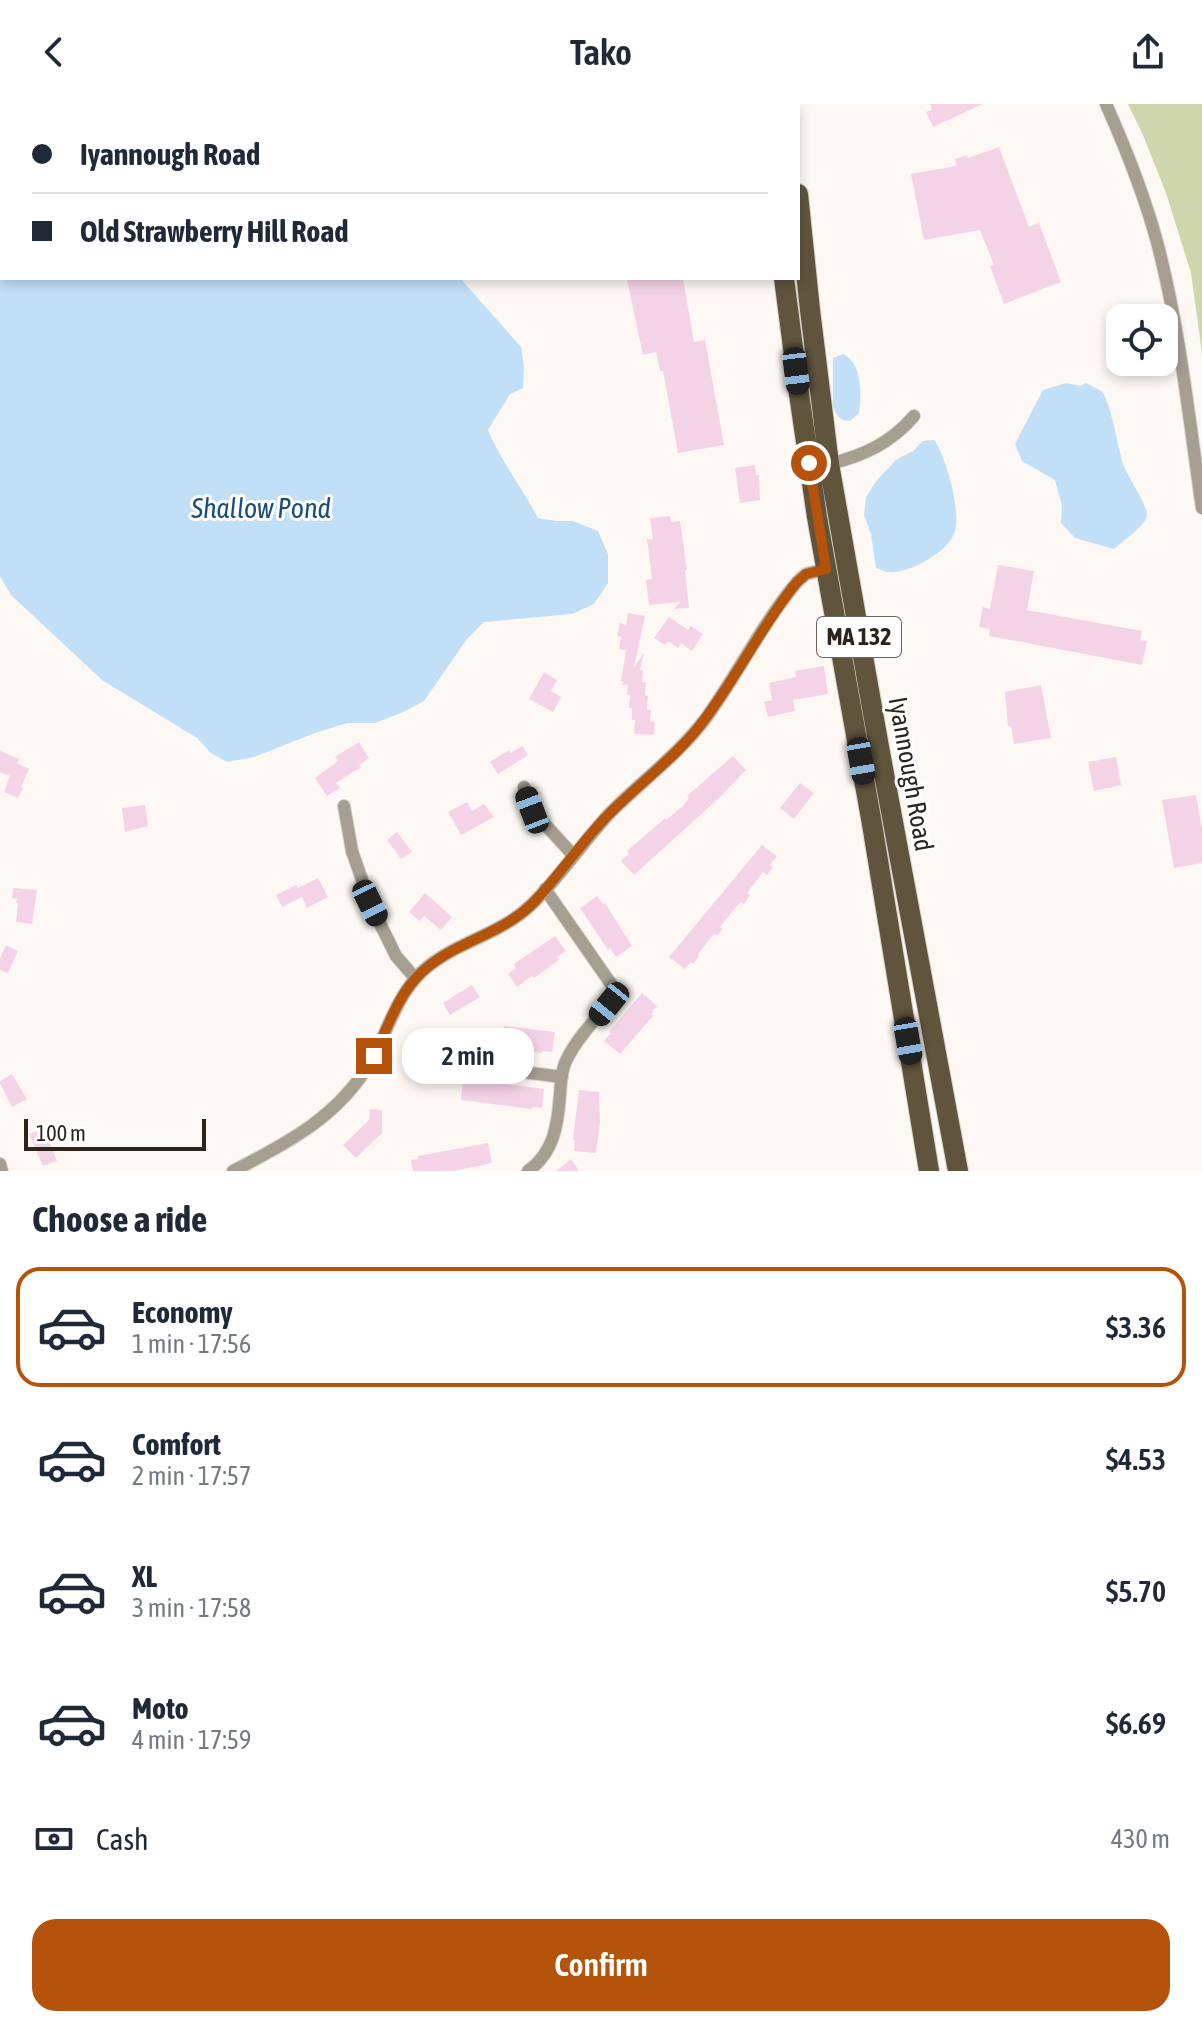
<!DOCTYPE html>
<html lang="en">
<head>
<meta charset="utf-8">
<style>
	body { margin:0; font-family:"Asap Condensed",sans-serif; background:#f2f2f3; color:#1f2937; height:100vh; display:flex; flex-direction:column; font-size:30px; white-space:nowrap }
	* { box-sizing:border-box; margin:0 }
	p { font-size:26px; color:#747a83 }
	.icon { flex:none; width:44px; height:44px; fill:none; stroke:currentColor; stroke-width:2; stroke-linecap:round; stroke-linejoin:round }
	.map { position:relative; height:1067px; overflow:hidden }
	.drawer { display:flex; flex-direction:column; background:#fff; flex:1 }
	.drawer>* { flex:none }
	.top-card { position:absolute; left:0px; top:0px; width:800px; height:176px; box-shadow:0 4px 12px #0003; display:grid; align-content:center; height:176px; padding:0 32px; background:#fff }
	.fabs { position:absolute; left:1106px; top:200px; display:grid; gap:16px }
	.fabs a { display:grid; place-items:center; width:72px; height:72px; border-radius:16px; background:#fff; box-shadow:0 4px 12px #0003; font-size:40px }
	.scale { position:absolute; left:24px; bottom:20px; width:182px; box-sizing:border-box; padding-left:8px; border:4px solid #2e231a; border-top:0; font-size:22px; line-height:28px; white-space:nowrap; color:#2e231a; -webkit-text-stroke:6px #fff; paint-order:stroke }
	.end { position:absolute; width:36px; height:36px; margin:-18px; border:10px solid #b45309; background:#fff; box-shadow:0 0 0 4px #fff }
	.from { border-radius:50% }
	.bubble { position:absolute; height:56px; border-radius:24px; background:#fff; box-shadow:0 4px 12px #0003; font-size:26px; font-weight:600; line-height:56px; text-align:center }
	.car { position:absolute; width:24px; height:48px; margin:-24px -12px; border-radius:10px; box-shadow:0 0 6px 2px #0007; background:linear-gradient(#222 24%,#8ab4d8 0 40%,#222 0 76%,#8ab4d8 0 86%,#222 0) }
	.top-card b { display:flex; align-items:center; gap:28px; height:76px; font-size:30px }
	.top-card b+b { border-top:2px solid #e0e1e3 }
	.top-card i { width:20px; height:20px; background:#1f2937 }
	ul { padding:0; list-style:none }
	li { display:flex; align-items:center; gap:24px; height:120px; margin:0 16px 12px; padding:0 16px; border:4px solid transparent; border-radius:24px }
	li div { flex:1 }
	li b { display:block; font-size:30px }
	li em { font-style:normal; font-weight:600 }
	li.on { border-color:#b45309 }
	li>.icon { width:72px; height:72px; stroke-width:1.5 }
	h2 { padding:0 32px; font-size:36px; line-height:96px }
	.pay { display:flex; align-items:center; gap:20px; height:88px; padding:0 32px; font-size:30px }
	.pay p { margin-inline-start:auto }
	.cta { display:flex; gap:16px; margin-top:auto; padding:16px 32px }
	.cta a { flex:1; height:92px; border-radius:24px; background:#b45309; color:#fff; font-size:32px; font-weight:600; line-height:92px; text-align:center }
	header { display:flex; justify-content:space-between; align-items:center; height:104px; padding:0 32px; background:#fff; font-size:36px; font-weight:600 }
	.map>svg:first-child { display:block }
	.green { fill:#cfd6ad }
	.water { fill:#c2dff8 }
	.building { fill:#f5d3e6 }
	.lines { fill:none; stroke-linecap:round; stroke-linejoin:round }
	.street-casing { stroke:#d8d2cc; stroke-width:14 }
	.primary-casing { stroke:#d8d2cc; stroke-width:22 }
	.street { stroke:#a59e91; stroke-width:12 }
	.primary { stroke:#60543d; stroke-width:20 }
	.route { stroke:#b45309; stroke-width:10 }
	.labels { text-anchor:middle; stroke-width:6; stroke-linejoin:round; paint-order:stroke }
	.shield { fill:#fff; stroke:#6d655f; stroke-width:2 }
	.shield-label { font-size:24px; font-weight:bold; fill:#2e231a }
	.street-label { font-size:26px; fill:#2e231a; stroke:#fff }
	.water-label { font-size:28px; font-style:italic; fill:#1a4e76; stroke:#fff }
</style>
</head>
<body>
<header><svg class="icon" aria-label="back" viewBox="0 0 24 24"><path d="M15 5l-7 7 7 7"/></svg>Tako<svg class="icon" aria-label="share" viewBox="0 0 24 24"><path d="M12 15V3M7 8l5-5 5 5M5 13v7h14v-7"/></svg></header>
<div class="map">
<svg width="1202" height="1067" viewBox="0 0 1202 1067">
	<rect width="100%" height="100%" fill="#fdf8f3"/>
	<!-- green -->
	<path class="green" d="M1128,0h74v249l-11,-80 -25,-80 -23,-58z"/>
	<!-- water -->
	<path class="water" d="M0,0h358v2h-356v172h458l61,69 3,20 -1,21 -13,6 -22,36c13,31 34,58 50,88l18,3h17l25,10 10,23v29l-14,21 -22,10 -88,8 -17,17 -43,62 -23,12 -26,10h-28l-32,10 -61,24 -27,5 -16,-9 -14,-15 -95,-58 -91,-85 -11,-19z
		M843,250c19,9 19,39 16,59l-9,8c-10,0 -14,-6 -17,-15v-48z
		M1066,279l14,3 6,-3c5,3 13,6 16,9 9,11 16,56 21,72 4,11 24,41 24,50 0,11 -24,27 -33,35l-39,-11 -14,-15 1,-17 -7,-26 -33,-19 -7,-17 28,-54z
		M934,336c12,15 27,72 21,91 -6,21 -46,43 -67,41 -2,0 -9,-3 -12,-4l-5,-34 -7,-19 2,-18 11,-17 20,-21 16,-8 10,-10z"/>
	<!-- building -->
	<path class="building" d="M930,0h53l-50,23 -7,-15 6,-2z
		M999,43l30,80 10,-4 22,59 -57,22 -14,-38 4,-1 -14,-35 -56,10 -13,-66 45,-8 -1,-7 12,-4 1,3z
		M638,174h45l11,64 11,-2 19,105 -46,8 -15,-82h-3l-4,-19 -13,3 -16,-75z
		M755,361l1,10h3l1,25 -20,3 -5,-35z
		M670,412l1,6 9,-1 7,49h-2l4,38 -15,1 6,-7 -31,3 -3,-25 6,-1 -5,-40h6l-3,-21z
		M998,461l36,6 -7,39 115,21 -2,9 7,1 -5,24 -153,-29 1,-7 -11,-2 4,-20 7,2z
		M628,509l17,3 -11,51 10,-14 -4,17h3l-1,12h4l-1,13 3,1 -1,14h4l-1,11 5,1 -1,13 -20,-1 1,-14h-3v-12h-3l1,-13 -3,-1 1,-9h-6l2,-3h-3l5,-32 -7,-1 2,-12 -4,-1 3,-13 6,2z
		M669,513l19,13 3,-4 12,8 -11,17 -11,-8 -3,5 -10,-7 -3,4 -11,-7z
		M824,562l4,28 -35,6 2,11 -27,6 -4,-15 8,-2 -3,-17 27,-6 -1,-6z
		M544,568l13,8 -6,11 10,6 -8,15 -24,-13z
		M1041,581l10,53 -37,6 -3,-18h-3l-3,-34z
		M359,638l10,16 -10,7 2,2 -25,16 4,5 -13,8 -12,-18 23,-17 -3,-4z
		M522,642l6,9 -30,19 -8,-12 19,-12 2,3z
		M0,647l19,8 -2,4 12,6 -8,18 2,1 -5,10 -14,-6 6,-16 -10,-4z
		M733,652l13,14 -28,29 -84,76 -13,-14 8,-7 -2,-3 38,-33 1,2 17,-14 6,-8 -2,-2z
		M1116,653l5,28 -27,6 -6,-29z
		M800,679l14,10 -20,26 -14,-11z
		M1196,691l6,35v33l-28,5 -12,-68z
		M467,698l5,9 12,-7 10,13 -33,18 -13,-23z
		M145,701l3,21 -23,6 -3,-24z
		M397,728l15,20 -11,7 -14,-19z
		M762,741l15,11 -7,9 3,2 -6,8 -4,-3 -16,21 3,2 -6,9 -3,-2 -6,6 -15,19 3,2 -6,7 -3,-2 -16,20 1,2 -6,8 -2,-2 -6,7 -16,-12z
		M318,774l10,19 -21,11 -5,-11 -20,10 -6,-12 20,-10 2,3z
		M13,784l24,2 -5,34 -16,-2 2,-19h-2l1,-4 -5,-1z
		M425,789l27,24 -11,13 -17,-14 -4,5 -11,-9z
		M597,792l6,8 2,-1 27,43 -16,11 -6,-9 -2,2 -28,-42z
		M555,832l11,15 -9,6 2,3 -25,18 -2,-2 -15,11 -9,-13 8,-6 -2,-4z
		M6,841l12,6 -10,22 -8,-3v-12z
		M472,881l8,12 -30,18 -7,-12z
		M642,889l15,13 -6,8 2,2 -33,38 -16,-13 7,-8 -2,-1z
		M504,922l51,6 -3,20 -10,-1v2l-51,-7 3,-18 9,1z
		M12,970l15,25 -15,8 -12,-24v-2z
		M474,976l70,9 -2,19 -10,-1v2l-71,-9 2,-19 11,1z
		M579,986l20,2 1,31 -4,30 -22,-2 1,-11h-2z
		M370,1005l12,1v23l-26,25 -13,-13 26,-25z
		M44,1024l13,33 -14,5 -14,-32z
		M488,1039l4,20 -38,8h-41l-2,-11 7,-1v-3z
		M571,1055l8,12h-23z"/>
	<g class="lines">
		<!-- street casing -->
		<g class="street-casing">
			<path id="street" d="M1106,0c20,45 38,90 51,138 23,87 32,177 45,266
				M829,360c34,-8 62,-21 85,-48
				M524,683l8,23 41,45
				M344,702l8,45 18,52 26,53 19,22
				M460,960l102,13
				M0,1060l2,7
				M233,1067c55,-28 108,-56 139,-112 15,-27 23,-57 43,-80 31,-36 83,-41 117,-75 29,-28 51,-63 79,-92 32,-32 68,-58 95,-94 32,-44 56,-94 91,-136l9,-8 20,-5
				M528,1067c26,-18 30,-47 32,-77 1,-11 1,-21 5,-31 11,-25 35,-49 53,-69l-73,-105"/>
		</g>
		<!-- primary casing -->
		<g class="primary-casing">
			<path id="primary" d="M761,0l1,2
				M789,0v2
				M798,90l12,116 19,154 50,283 79,424
				M784,174l15,116 18,123 55,307 57,347"/>
		</g>
		<!-- street -->
		<use href="#street" class="street"/>
		<!-- primary -->
		<use href="#primary" class="primary"/>
	</g>
	<g class="lines">
		<!-- route -->
		<path class="route" d="M374,952c14,-29 24,-62 48,-84 33,-31 81,-37 113,-71 26,-28 48,-61 75,-88 29,-29 62,-53 88,-85 37,-46 62,-101 99,-146l9,-8 20,-5 -17,-106"/>
	</g>
	<g class="labels">
		<!-- shield labels -->
		<rect class="shield" x="817" y="513" width="84" height="40" rx="6"/>
		<g class="shield-label">
			<text x="859" y="541">MA 132</text>
		</g>
		<!-- street labels -->
		<g class="street-label">
			<text transform="translate(911 670) rotate(80)" y="9">Iyannough Road</text>
		</g>
		<!-- water labels -->
		<g class="water-label">
			<text x="261" y="414">Shallow Pond</text>
		</g>
	</g>
</svg>
<div class="fabs">
<a><svg class="icon" aria-label="locate" viewBox="0 0 24 24"><circle cx="12" cy="12" r="6"/><path d="M12 2v4M12 18v4M2 12h4M18 12h4"/></svg></a>
</div>
<div class="scale">100 m</div>
<i class="end from" style="left:809px;top:359px"></i>
<i class="end" style="left:374px;top:952px"></i>
<div class="bubble" style="left:402px;top:924px;width:132px">2 min</div>
<i class="car" style="left:796px;top:267px;rotate:173deg"></i>
<i class="car" style="left:861px;top:657px;rotate:170deg"></i>
<i class="car" style="left:532px;top:706px;rotate:339deg"></i>
<i class="car" style="left:370px;top:799px;rotate:154deg"></i>
<i class="car" style="left:609px;top:900px;rotate:219deg"></i>
<i class="car" style="left:908px;top:937px;rotate:170deg"></i>
<div class="top-card">
<b><i class="from"></i>Iyannough Road</b>
<b><i></i>Old Strawberry Hill Road</b>
</div>
</div>
<section class="drawer">
<h2>Choose a ride</h2>
<ul>
<li class="on"><svg class="icon" aria-label="car" viewBox="0 0 24 24"><path d="M5 17H2v-5l4-1 3-4h7l3 4 3 1v5h-3M9 17h6M6 11h13"/><circle cx="7" cy="17" r="2"/><circle cx="17" cy="17" r="2"/></svg><div><b>Economy</b><p>1 min · 17:56</p></div><em>$3.36</em></li>
<li><svg class="icon" aria-label="car" viewBox="0 0 24 24"><path d="M5 17H2v-5l4-1 3-4h7l3 4 3 1v5h-3M9 17h6M6 11h13"/><circle cx="7" cy="17" r="2"/><circle cx="17" cy="17" r="2"/></svg><div><b>Comfort</b><p>2 min · 17:57</p></div><em>$4.53</em></li>
<li><svg class="icon" aria-label="car" viewBox="0 0 24 24"><path d="M5 17H2v-5l4-1 3-4h7l3 4 3 1v5h-3M9 17h6M6 11h13"/><circle cx="7" cy="17" r="2"/><circle cx="17" cy="17" r="2"/></svg><div><b>XL</b><p>3 min · 17:58</p></div><em>$5.70</em></li>
<li><svg class="icon" aria-label="car" viewBox="0 0 24 24"><path d="M5 17H2v-5l4-1 3-4h7l3 4 3 1v5h-3M9 17h6M6 11h13"/><circle cx="7" cy="17" r="2"/><circle cx="17" cy="17" r="2"/></svg><div><b>Moto</b><p>4 min · 17:59</p></div><em>$6.69</em></li>
</ul>
<div class="pay"><svg class="icon" aria-label="cash" viewBox="0 0 24 24"><path d="M3 7h18v10H3z"/><circle cx="12" cy="12" r="2"/></svg>Cash<p>430 m</p></div>
<div class="cta"><a>Confirm</a></div>
</section>
</body>
</html>
